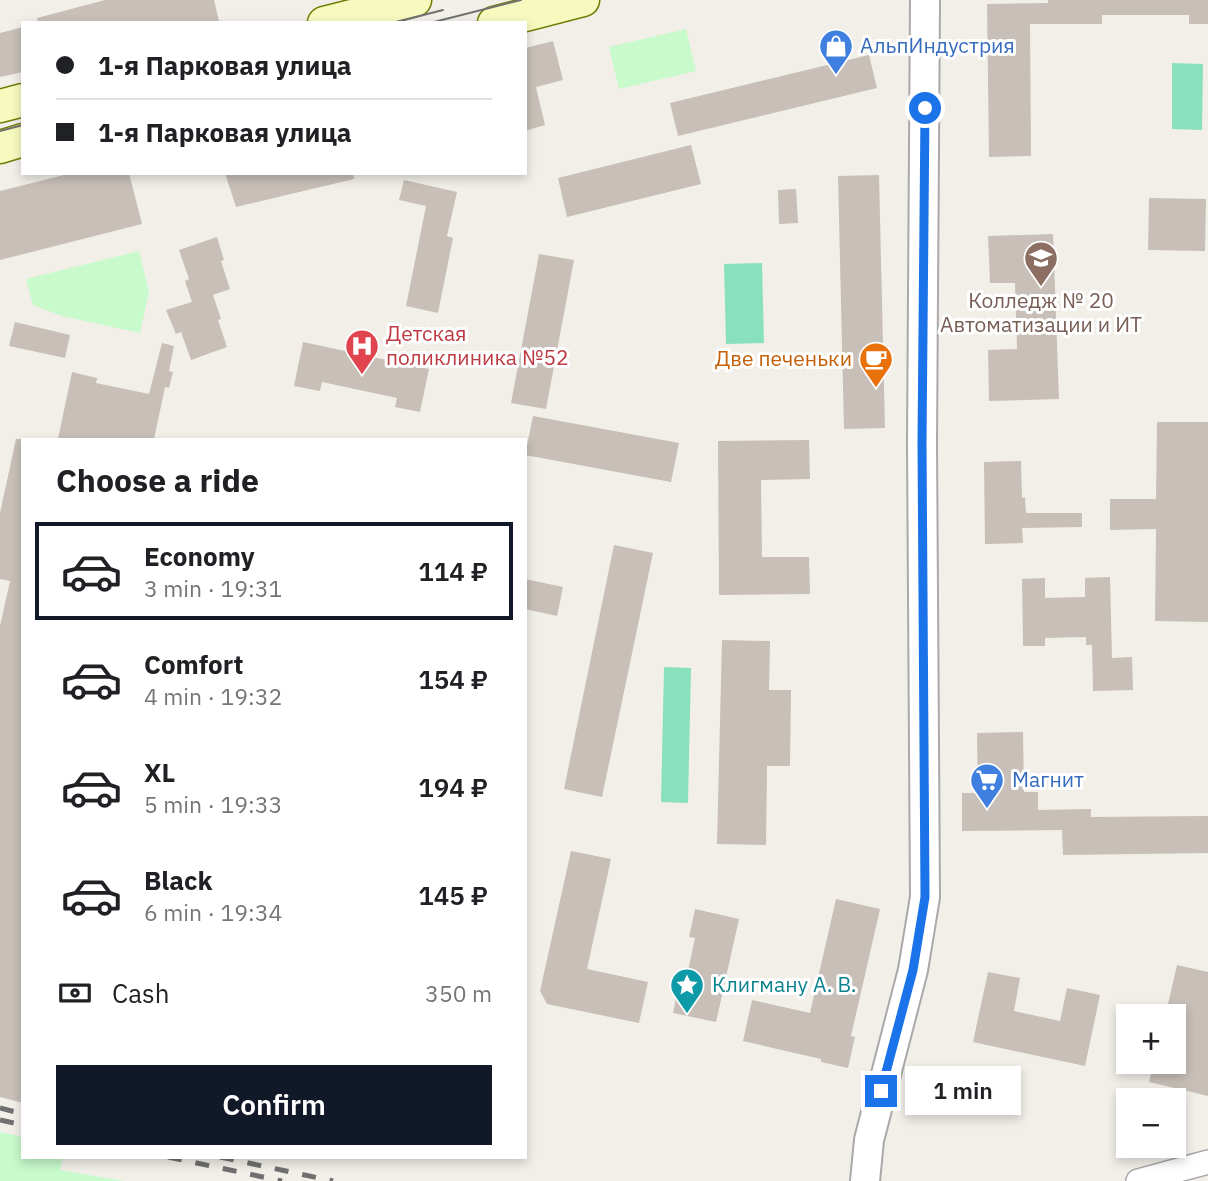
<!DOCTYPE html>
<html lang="en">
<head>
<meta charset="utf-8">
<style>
	body { margin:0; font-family:"IBM Plex Sans",sans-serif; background:#f2f2f2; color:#202124; height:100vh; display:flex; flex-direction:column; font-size:26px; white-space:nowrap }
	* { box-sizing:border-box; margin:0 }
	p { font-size:23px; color:#757577 }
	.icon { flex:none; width:38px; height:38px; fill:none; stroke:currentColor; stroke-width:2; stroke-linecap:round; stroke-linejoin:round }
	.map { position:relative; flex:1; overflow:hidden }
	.side { position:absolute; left:21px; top:438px; width:506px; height:721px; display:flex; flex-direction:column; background:#fff; border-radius:0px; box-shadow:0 4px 10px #0003 }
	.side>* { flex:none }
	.guide { position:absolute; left:21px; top:21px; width:506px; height:154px; border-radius:0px; box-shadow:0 4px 10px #0003; display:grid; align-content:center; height:154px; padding:0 35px; background:#fff }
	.buttons { position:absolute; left:1116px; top:1004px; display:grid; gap:14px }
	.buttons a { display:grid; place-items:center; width:70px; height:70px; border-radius:0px; background:#fff; box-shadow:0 4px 10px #0003; font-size:35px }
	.end { position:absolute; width:32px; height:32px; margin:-16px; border:9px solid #1a73e8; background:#fff; box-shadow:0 0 0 4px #fff }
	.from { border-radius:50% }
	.bubble { position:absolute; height:49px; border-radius:0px; background:#fff; box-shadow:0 4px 10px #0003; font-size:23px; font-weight:600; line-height:49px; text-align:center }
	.guide b { display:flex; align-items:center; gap:24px; height:66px; font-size:26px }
	.guide b+b { border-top:2px solid #e0e0e0 }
	.guide i { width:18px; height:18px; background:#202124 }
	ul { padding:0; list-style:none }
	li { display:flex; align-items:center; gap:21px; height:98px; margin:0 14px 10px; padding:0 21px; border:4px solid transparent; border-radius:0px }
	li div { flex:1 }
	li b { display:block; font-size:26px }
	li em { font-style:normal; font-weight:600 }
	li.active { border-color:#111827 }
	li>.icon { width:63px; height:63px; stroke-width:1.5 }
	h2 { padding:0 35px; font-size:32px; line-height:84px }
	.pay { display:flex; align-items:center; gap:18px; height:77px; padding:0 35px; font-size:26px }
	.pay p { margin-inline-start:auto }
	.button { display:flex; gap:14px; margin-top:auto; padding:14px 35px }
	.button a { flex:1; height:80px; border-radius:0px; background:#111827; color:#fff; font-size:28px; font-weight:600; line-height:80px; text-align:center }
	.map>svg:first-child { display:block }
	.park { fill:#c8facc }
	.pitch { fill:#88e0be }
	.building { fill:#c7bfb8 }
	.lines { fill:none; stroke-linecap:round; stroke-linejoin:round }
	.minor-casing { stroke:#a9a9a9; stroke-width:26 }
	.tertiary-casing { stroke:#a9a9a9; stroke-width:32 }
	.secondary-casing { stroke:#707d05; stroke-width:35 }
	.minor { stroke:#fff; stroke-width:23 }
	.tertiary { stroke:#fff; stroke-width:28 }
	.secondary { stroke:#f7fabf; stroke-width:32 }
	.tram { stroke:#707070; stroke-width:2 }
	.rail { stroke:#707070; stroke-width:5; stroke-dasharray:14 14; stroke-linecap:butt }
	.route { stroke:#1a73e8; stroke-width:9 }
	.labels { text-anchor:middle; stroke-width:6; stroke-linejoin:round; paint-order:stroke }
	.shop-label { font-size:21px; fill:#366cbe; stroke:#fff; text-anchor:start }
	.education-label { font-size:21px; fill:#785e54; stroke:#fff }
	.health-label { font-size:21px; fill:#be3a42; stroke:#fff; text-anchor:start }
	.food-label { font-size:21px; fill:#c56008; stroke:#fff; text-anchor:end }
	.culture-label { font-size:21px; fill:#0d838f; stroke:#fff; text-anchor:start }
</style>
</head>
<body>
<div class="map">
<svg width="1208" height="1181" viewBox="0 0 1208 1181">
	<rect width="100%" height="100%" fill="#f2efe9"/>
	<!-- park -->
	<path class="park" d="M686,29l10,42 -77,18 -10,-42z
		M139,251l10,41 -9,41 -78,-17 -29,-11 -7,-26z
		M0,1132l23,5v20h40l-3,13 64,11h-124z"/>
	<!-- pitch -->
	<path class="pitch" d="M1172,63l31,1 -1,66 -30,-1z
		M762,263l2,80 -38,1 -2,-80z
		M664,667l27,1 -3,135 -27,-1z"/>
	<!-- building -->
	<path class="building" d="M105,0h109l5,21 -9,2h-172l-1,-5z
		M1048,0h160v24h-19v-9h-87v9h-72l1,132 -42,1 -2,-153 61,-1z
		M23,27v45l-23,5v-44z
		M553,41l10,39 -27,7 9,38 -20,6v-83z
		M869,55l8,33 -199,48 -8,-33z
		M691,145l10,39 -134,33 -9,-39z
		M72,173h57l13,51 -142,36v-69z
		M225,173h128l1,6 -118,28z
		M879,175l6,253 -41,1 -6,-253z
		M404,180l53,12 -10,44 6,2 -15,75 -32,-7 20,-100 -27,-6z
		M796,189l2,34 -19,1 -1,-34z
		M1149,198l57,1 -1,52 -57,-1z
		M1053,234l6,165 -70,2 -1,-51 29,-1 -2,-66h-25l-2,-47z
		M217,237l7,23 -3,1 9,28 -17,6 8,24 -3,1 9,27 -36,13 -10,-28 -5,2 -10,-24 26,-8 -7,-21 4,-2 -10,-29z
		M539,254l35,6 -28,149 -35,-6z
		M15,322l55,13 -5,23 -56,-12z
		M303,342l126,27 -9,43 -25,-5 2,-9 -75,-16 -2,9 -26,-5z
		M162,343l12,3 -5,25 4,1 -4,16 -4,-1 -11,52h-96l14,-67 25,6 -1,5 53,11z
		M533,416l146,27 -8,39 -146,-27z
		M1157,422h51v200l-53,-1 1,-92 -46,1v-31h46z
		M16,439h7v664l-23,-6v-471l10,-45 -10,-2v-66z
		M809,440l1,39 -49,1 1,77h47l1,37 -91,1 -1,-154z
		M1021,461l1,37 3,-1 1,16h56v14l-60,1 1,15 -38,1 -1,-82z
		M614,545l39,8 -51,244 -38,-8z
		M1110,577l2,81 20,-1 1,33 -40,1 -1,-46h-6v-8l-41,1v8h-22l-1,-67 23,-1v20l40,-1v-19z
		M525,579l38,8 -6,29 -32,-7z
		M722,640l48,1 -1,49h22l-1,76h-23l-1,79 -49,-1z
		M1023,732l1,60h14v18l53,-1v8l117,-1v37l-145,2 -1,-25 -100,1v-38h16l-1,-60z
		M571,851l40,8 -24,110 61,13 -9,41 -92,-19 -7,-13z
		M836,899l44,10 -29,127 4,1 -7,31 -27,-6v-3l-78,-18 9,-41 58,13z
		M695,909l44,10 -23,103 -43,-9 6,-30 6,2 10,-47 -6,-1z
		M1177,965l31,7v124l-59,-14 5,-20h20v-45h-9z
		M988,972l32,6 -6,33 46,10 7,-33 33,7 -15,71 -112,-24z"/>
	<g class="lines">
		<!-- minor casing -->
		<g class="minor-casing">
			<path id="minor" d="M1138,1181l70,-19"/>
		</g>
		<!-- tertiary casing -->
		<g class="tertiary-casing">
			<path id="tertiary" d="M865,1181l4,-41 44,-170 12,-73 -3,-454 3,-443"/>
		</g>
		<!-- secondary casing -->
		<g class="secondary-casing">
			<path id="secondary" d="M324,23l91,-23
				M494,23l89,-23
				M0,106l23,-6
				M0,147l23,-7"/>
		</g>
		<!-- minor -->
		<use href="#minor" class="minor"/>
		<!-- tertiary -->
		<use href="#tertiary" class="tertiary"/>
		<!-- secondary -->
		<use href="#secondary" class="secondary"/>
		<!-- tram -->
		<path class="tram" d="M392,23l51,-13
			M430,23l91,-23
			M0,131l23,-6"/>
		<!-- rail -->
		<path class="rail" d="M0,1108l23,6
			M0,1120l23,5
			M168,1157l114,24
			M220,1157l113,24"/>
	</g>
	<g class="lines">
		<!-- route -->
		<path class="route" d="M881,1091l32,-121 12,-73 -3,-454 3,-335"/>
	</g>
	<!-- icons -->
	<defs>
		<g id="shop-pin" transform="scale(1.75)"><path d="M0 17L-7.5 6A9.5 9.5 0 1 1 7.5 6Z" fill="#3f7fe0" stroke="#fff"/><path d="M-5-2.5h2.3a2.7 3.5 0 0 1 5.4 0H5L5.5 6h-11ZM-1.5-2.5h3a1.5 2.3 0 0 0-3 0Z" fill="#fff"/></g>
		<g id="university-pin" transform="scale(1.75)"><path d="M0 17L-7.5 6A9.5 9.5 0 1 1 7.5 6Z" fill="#8d6e63" stroke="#fff"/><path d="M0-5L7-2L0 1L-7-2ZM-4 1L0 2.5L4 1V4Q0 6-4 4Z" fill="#fff"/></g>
		<g id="hospital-pin" transform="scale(1.75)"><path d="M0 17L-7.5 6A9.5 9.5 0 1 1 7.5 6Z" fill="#e0444e" stroke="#fff"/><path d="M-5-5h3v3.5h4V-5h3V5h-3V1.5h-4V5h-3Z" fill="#fff"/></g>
		<g id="cafe-pin" transform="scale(1.75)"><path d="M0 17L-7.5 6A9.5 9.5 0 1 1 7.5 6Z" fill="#e8710a" stroke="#fff"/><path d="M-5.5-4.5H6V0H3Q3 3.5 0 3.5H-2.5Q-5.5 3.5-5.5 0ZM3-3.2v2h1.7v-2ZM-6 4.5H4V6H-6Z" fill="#fff"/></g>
		<g id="supermarket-pin" transform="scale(1.75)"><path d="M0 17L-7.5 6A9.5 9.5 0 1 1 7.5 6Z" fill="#3f7fe0" stroke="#fff"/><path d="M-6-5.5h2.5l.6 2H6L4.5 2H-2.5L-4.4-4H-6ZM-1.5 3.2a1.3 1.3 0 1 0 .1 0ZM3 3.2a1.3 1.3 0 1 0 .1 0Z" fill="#fff"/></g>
		<g id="sight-pin" transform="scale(1.75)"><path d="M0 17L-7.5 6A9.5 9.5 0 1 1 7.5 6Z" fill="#0f9aa8" stroke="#fff"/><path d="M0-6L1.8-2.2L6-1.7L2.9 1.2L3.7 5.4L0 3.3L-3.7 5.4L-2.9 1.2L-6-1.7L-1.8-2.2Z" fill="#fff"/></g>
	</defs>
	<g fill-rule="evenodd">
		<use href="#shop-pin" x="836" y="46"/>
		<use href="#university-pin" x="1041" y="258"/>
		<use href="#hospital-pin" x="362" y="346"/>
		<use href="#cafe-pin" x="876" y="359"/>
		<use href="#supermarket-pin" x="987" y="780"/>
		<use href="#sight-pin" x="687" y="985"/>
	</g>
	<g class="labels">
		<!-- shop labels -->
		<g class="shop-label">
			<text x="860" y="53">АльпИндустрия</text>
			<text x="1012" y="787">Магнит</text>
		</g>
		<!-- education labels -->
		<g class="education-label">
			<text x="1041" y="308">Колледж № 20<tspan x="1041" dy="24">Автоматизации и ИТ</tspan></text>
		</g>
		<!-- health labels -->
		<g class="health-label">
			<text x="386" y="341">Детская<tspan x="386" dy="24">поликлиника №52</tspan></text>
		</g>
		<!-- food labels -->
		<g class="food-label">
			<text x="852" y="366">Две печеньки</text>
		</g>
		<!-- culture labels -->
		<g class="culture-label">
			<text x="712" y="992">Клигману А. В.</text>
		</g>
	</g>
</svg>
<div class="buttons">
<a>+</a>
<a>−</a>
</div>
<i class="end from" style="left:925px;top:108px"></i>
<i class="end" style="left:881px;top:1091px"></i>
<div class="bubble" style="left:905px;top:1066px;width:116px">1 min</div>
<div class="guide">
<b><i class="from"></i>1-я Парковая улица</b>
<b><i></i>1-я Парковая улица</b>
</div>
<section class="side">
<h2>Choose a ride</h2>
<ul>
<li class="active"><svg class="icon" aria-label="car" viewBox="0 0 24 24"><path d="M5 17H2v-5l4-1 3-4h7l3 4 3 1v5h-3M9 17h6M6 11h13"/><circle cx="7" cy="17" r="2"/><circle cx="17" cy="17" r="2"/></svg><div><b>Economy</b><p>3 min · 19:31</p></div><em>114 ₽</em></li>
<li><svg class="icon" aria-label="car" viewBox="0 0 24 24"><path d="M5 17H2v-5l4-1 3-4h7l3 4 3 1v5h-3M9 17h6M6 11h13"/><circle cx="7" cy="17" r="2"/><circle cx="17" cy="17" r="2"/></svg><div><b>Comfort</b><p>4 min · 19:32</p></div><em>154 ₽</em></li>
<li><svg class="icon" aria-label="car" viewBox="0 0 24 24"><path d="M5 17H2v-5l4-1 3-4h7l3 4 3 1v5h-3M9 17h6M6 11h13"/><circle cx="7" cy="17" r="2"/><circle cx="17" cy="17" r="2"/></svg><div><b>XL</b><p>5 min · 19:33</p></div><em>194 ₽</em></li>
<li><svg class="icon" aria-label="car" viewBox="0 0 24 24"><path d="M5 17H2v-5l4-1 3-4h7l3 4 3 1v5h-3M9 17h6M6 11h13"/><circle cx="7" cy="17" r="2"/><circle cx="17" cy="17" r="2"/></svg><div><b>Black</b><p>6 min · 19:34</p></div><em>145 ₽</em></li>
</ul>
<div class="pay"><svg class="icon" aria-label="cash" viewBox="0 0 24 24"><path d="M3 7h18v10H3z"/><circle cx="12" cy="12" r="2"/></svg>Cash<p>350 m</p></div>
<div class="button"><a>Confirm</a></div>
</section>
</div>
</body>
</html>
